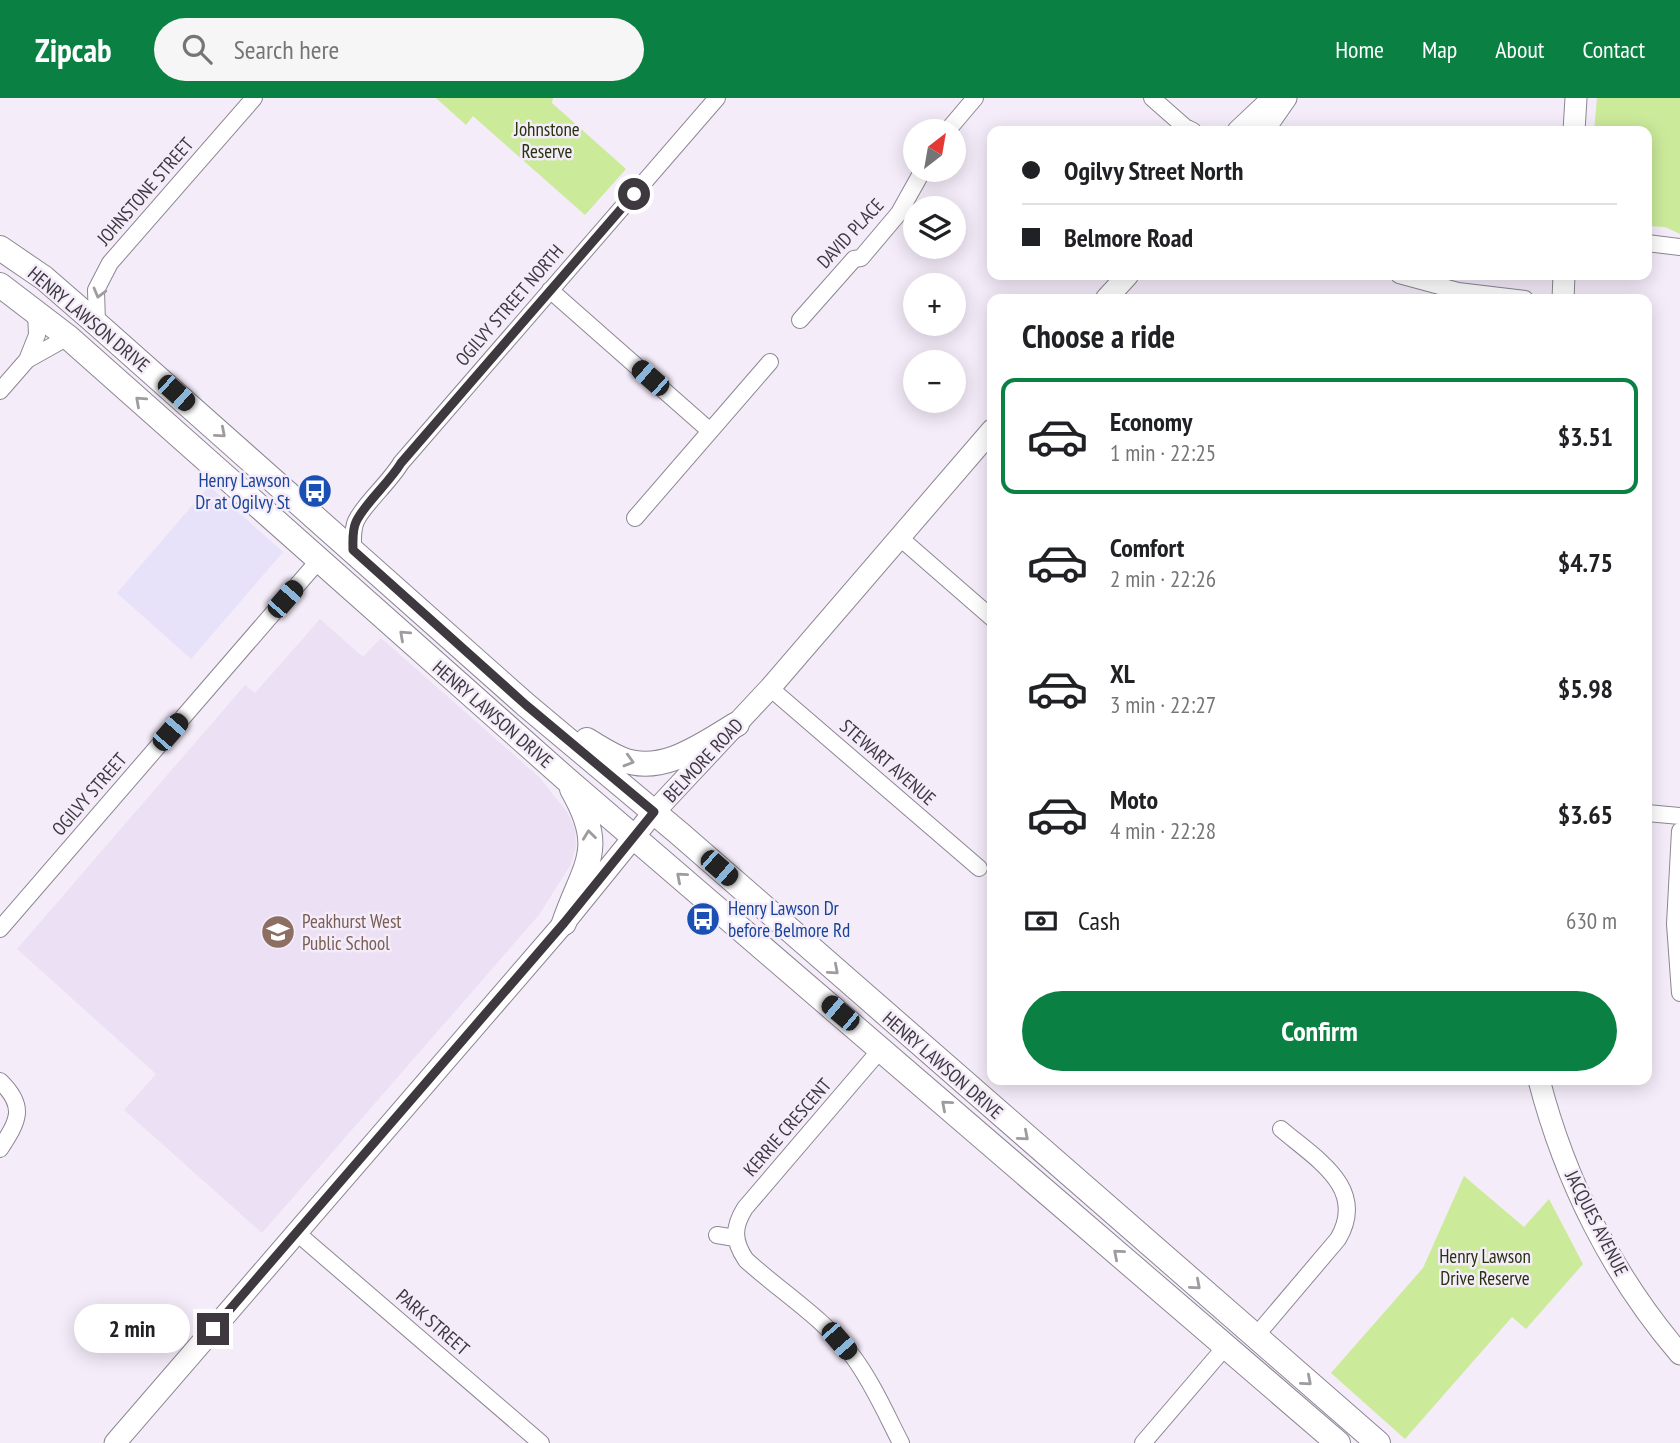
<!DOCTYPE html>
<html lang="en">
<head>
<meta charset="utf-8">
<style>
	body { margin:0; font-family:"PT Sans Narrow",sans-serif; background:#f6f6f6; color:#202124; height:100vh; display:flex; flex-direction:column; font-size:26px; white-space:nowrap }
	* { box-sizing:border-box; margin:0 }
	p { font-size:23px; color:#757577 }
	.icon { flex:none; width:38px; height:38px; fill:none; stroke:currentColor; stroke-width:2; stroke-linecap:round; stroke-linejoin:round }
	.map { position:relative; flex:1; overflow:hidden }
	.side { position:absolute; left:987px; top:196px; width:665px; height:791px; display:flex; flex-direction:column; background:#fff; border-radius:14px; box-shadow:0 4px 18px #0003 }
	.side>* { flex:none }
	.guide { position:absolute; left:987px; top:28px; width:665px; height:154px; border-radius:14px; box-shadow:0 4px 18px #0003; display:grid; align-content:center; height:154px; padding:0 35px; background:#fff }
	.needle { width:46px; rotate:31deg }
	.fabs { position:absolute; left:903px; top:21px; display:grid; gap:14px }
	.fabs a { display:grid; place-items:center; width:63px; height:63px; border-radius:50%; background:#fff; box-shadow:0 4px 18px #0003; font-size:35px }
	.end { position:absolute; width:32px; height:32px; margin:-16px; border:9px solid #3d393f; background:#fff; box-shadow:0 0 0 4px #fff }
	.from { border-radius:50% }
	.bubble { position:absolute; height:49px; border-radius:24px; background:#fff; box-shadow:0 4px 18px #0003; font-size:23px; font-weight:700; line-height:49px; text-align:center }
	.car { position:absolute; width:21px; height:42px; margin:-21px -10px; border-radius:9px; box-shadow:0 0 5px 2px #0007; background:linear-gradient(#222 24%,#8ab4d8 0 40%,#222 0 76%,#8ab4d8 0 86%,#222 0) }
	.guide b { display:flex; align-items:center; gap:24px; height:66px; font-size:26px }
	.guide b+b { border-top:2px solid #e0e0e0 }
	.guide i { width:18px; height:18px; background:#202124 }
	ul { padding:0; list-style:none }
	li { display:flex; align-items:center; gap:21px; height:116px; margin:0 14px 10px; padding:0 21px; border:4px solid transparent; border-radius:14px }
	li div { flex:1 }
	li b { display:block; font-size:26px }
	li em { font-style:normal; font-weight:700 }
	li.on { border-color:#0b8043 }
	li>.icon { width:63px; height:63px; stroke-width:1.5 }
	h2 { padding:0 35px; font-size:32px; line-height:84px }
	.pay { display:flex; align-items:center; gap:18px; height:77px; padding:0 35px; font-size:26px }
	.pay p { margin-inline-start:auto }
	.cta { display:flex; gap:14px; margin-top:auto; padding:14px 35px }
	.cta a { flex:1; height:80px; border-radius:42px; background:#0b8043; color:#fff; font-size:28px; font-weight:700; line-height:80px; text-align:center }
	header { display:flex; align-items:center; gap:42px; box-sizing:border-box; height:98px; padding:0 35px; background:#0b8043; color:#fff }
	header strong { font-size:33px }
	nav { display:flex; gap:38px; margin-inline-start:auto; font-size:24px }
	.search { width:490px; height:63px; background:#f6f6f6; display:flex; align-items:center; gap:18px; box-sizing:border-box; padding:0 24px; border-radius:38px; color:#757577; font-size:26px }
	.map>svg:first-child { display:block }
	.commercial { fill:#e7e2f9 }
	.built { fill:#ece0f4 }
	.green { fill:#cbea9a }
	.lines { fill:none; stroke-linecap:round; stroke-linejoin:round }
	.street-casing { stroke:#8d8693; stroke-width:18 }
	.secondary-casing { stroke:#8d8693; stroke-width:23 }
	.primary-casing { stroke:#8d8693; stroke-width:26 }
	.street { stroke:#fff; stroke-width:16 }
	.secondary { stroke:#fff; stroke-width:21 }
	.primary { stroke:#fff; stroke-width:24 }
	.oneway { stroke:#9e9c9f }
	.route { stroke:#3d393f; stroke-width:9 }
	.labels { text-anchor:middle; stroke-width:5; stroke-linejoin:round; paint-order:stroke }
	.park-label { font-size:19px; fill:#25320c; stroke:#f5ecfa }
	.street-label { font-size:19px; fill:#3d393f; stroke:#f5ecfa }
	.transit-label { font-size:19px; fill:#164399; stroke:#f5ecfa; text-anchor:end }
	.education-label { font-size:19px; fill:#785e54; stroke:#f5ecfa; text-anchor:start }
</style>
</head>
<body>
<header>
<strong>Zipcab</strong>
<div class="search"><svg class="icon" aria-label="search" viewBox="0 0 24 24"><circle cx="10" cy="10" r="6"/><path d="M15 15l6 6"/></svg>Search here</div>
<nav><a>Home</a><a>Map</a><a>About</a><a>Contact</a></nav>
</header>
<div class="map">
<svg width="1680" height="1345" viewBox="0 0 1680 1345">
	<rect width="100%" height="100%" fill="#f5ecfa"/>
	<!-- commercial -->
	<path class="commercial" d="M209,388l74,66 -92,107 -74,-66z"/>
	<!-- built -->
	<path class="built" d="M320,521l43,38 18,-19 158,139 28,35 8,17 1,17 -5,18 -32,51 -277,318 -138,-123 32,-36 -139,-125 228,-264 10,8z"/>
	<!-- green -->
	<path class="green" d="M436,0h117l-1,5 74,66 -41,46 -112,-99 -7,9z
		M1597,0h83v136l-15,-7 -18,-1v-95h-53z
		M1464,1078l60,51 25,-28 34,65 -57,65 -14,-12 -107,122 -74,-66 92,-105z"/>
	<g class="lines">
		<!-- street casing -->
		<g class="street-casing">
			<path id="street" d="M1152,0l33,29 8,4
				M947,33l28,-33
				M1647,145l33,4
				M1399,177l59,16 67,8
				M550,192l160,141
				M800,222l54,-61 7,-1 38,-45 24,-43
				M97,226l-1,-34 14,-27 144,-165
				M27,262l10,-25 -1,-23
				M0,293l27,-31 41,-23
				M635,420l135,-156
				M899,439l93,81
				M353,452c0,-9 -1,-20 3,-29 8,-17 33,-38 45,-58l316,-365
				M770,590l209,180
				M1647,715l33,3
				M1680,733l-5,93 5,69
				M0,831l319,-369
				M881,951l-136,159c-12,19 -12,33 1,52 35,32 79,59 108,98 19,26 32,56 47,85
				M0,983c27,26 18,40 0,68
				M297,1135l244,210
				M717,1137l18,3
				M1255,1239l83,-98c30,-51 -22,-80 -57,-110
				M1143,1345l83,-97"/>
		</g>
		<!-- secondary casing -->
		<g class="secondary-casing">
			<path id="secondary" d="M1238,33l35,-33
				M1263,33l23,-33
				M1574,33l2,-33
				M1106,201l22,-24
				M1563,201l1,-24
				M1539,982c26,100 73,195 141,274
				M115,1345l449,-520 90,-111 116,-124 222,-258"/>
		</g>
		<!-- primary casing -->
		<g class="primary-casing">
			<path id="primary" d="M0,150l44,30 53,46 429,381 154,129 698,609
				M0,187l68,52 497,441 773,665
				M587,642c11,7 22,14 34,19 41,17 82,-15 116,-35
				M564,825c21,-60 43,-73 8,-134"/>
		</g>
		<!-- street -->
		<use href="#street" class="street"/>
		<!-- secondary -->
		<use href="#secondary" class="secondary"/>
		<!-- primary -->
		<use href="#primary" class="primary"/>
	</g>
	<!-- one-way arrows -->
	<defs><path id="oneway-chevron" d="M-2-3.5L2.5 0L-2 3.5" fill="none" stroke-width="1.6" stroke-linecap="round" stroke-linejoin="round" transform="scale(1.75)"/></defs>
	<g class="oneway">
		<use href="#oneway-chevron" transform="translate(99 195) rotate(105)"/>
		<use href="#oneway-chevron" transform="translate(140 303) rotate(-138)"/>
		<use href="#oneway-chevron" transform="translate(221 335) rotate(41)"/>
		<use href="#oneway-chevron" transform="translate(404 537) rotate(-138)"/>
		<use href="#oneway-chevron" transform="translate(629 663) rotate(16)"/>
		<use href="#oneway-chevron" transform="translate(589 737) rotate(-97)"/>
		<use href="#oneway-chevron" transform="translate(681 779) rotate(-139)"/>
		<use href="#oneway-chevron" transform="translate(834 872) rotate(41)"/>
		<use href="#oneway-chevron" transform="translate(946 1007) rotate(-139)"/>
		<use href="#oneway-chevron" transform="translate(1024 1038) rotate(41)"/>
		<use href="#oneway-chevron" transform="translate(1118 1156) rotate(-139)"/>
		<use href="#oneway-chevron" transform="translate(1196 1187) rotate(41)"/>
		<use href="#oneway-chevron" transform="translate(1307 1283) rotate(41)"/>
	</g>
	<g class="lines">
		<!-- route -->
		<path class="route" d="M213,1231l351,-406 90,-111 -128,-107 -173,-155c0,-9 -1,-20 3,-28 8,-18 33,-39 45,-59l233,-269"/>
	</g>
	<!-- icons -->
	<defs>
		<g id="bus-disc" transform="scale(1.75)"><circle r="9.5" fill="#1a4fb4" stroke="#f5ecfa"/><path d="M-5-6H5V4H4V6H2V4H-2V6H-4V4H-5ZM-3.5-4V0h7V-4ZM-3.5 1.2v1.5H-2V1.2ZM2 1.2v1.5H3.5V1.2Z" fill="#fff"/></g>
		<g id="school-disc" transform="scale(1.75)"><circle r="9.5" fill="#8d6e63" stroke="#f5ecfa"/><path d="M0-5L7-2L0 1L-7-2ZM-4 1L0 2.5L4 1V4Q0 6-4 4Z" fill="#fff"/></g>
	</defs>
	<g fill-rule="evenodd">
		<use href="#bus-disc" x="315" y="393"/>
		<use href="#bus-disc" x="703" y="821"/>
		<use href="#school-disc" x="278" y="834"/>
	</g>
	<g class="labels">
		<!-- park labels -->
		<g class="park-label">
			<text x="547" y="38">Johnstone<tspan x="547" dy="22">Reserve</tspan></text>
			<text x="1485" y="1165">Henry Lawson<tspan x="1485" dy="22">Drive Reserve</tspan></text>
		</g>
		<!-- street labels -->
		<g class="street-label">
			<text transform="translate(145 93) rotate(-49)" y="7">JOHNSTONE STREET</text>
			<text transform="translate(850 135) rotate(-47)" y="7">DAVID PLACE</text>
			<text transform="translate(509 207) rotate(-49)" y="7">OGILVY STREET NORTH</text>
			<text transform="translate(89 221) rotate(40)" y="7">HENRY LAWSON DRIVE</text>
			<text transform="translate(493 616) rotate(41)" y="7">HENRY LAWSON DRIVE</text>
			<text transform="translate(703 662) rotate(-47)" y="7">BELMORE ROAD</text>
			<text transform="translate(888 664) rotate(41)" y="7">STEWART AVENUE</text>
			<text transform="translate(89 696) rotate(-49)" y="7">OGILVY STREET</text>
			<text transform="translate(943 967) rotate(41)" y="7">HENRY LAWSON DRIVE</text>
			<text transform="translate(787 1029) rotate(-49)" y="7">KERRIE CRESCENT</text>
			<text transform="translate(1597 1125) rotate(63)" y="7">JACQUES AVENUE</text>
			<text transform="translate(433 1224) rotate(41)" y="7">PARK STREET</text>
		</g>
		<!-- transit labels -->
		<g class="transit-label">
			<text x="290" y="389">Henry Lawson<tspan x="290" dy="22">Dr at Ogilvy St</tspan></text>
			<text x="728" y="817" text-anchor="start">Henry Lawson Dr<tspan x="728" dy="22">before Belmore Rd</tspan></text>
		</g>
		<!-- education labels -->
		<g class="education-label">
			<text x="302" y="830">Peakhurst West<tspan x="302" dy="22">Public School</tspan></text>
		</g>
	</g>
</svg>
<div class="fabs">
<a><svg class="needle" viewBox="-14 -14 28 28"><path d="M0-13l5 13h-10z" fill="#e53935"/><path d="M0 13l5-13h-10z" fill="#757577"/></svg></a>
<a><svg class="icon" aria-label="layers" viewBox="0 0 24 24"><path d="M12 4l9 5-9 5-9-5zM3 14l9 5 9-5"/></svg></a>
<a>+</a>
<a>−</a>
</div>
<i class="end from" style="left:634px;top:96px"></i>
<i class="end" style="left:213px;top:1231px"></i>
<div class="bubble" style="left:74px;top:1206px;width:116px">2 min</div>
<i class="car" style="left:650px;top:280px;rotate:311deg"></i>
<i class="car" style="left:176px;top:295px;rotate:132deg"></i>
<i class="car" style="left:285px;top:501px;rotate:41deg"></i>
<i class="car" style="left:170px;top:634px;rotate:41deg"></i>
<i class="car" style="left:719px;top:770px;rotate:131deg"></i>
<i class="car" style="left:840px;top:915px;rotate:310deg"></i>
<i class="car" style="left:839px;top:1243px;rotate:139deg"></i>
<div class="guide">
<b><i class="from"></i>Ogilvy Street North</b>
<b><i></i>Belmore Road</b>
</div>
<section class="side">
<h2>Choose a ride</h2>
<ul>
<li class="on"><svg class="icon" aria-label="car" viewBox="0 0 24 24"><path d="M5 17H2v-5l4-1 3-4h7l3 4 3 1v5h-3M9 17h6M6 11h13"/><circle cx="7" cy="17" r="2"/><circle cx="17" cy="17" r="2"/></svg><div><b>Economy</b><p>1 min · 22:25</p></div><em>$3.51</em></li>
<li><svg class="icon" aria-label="car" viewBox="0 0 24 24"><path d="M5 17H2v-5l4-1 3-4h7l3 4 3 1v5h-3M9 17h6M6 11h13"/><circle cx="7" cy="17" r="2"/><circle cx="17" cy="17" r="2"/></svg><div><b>Comfort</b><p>2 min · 22:26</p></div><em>$4.75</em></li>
<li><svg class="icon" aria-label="car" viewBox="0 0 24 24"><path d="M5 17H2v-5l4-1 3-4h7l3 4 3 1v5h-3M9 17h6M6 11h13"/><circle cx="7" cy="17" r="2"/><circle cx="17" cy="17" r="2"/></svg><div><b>XL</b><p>3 min · 22:27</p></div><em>$5.98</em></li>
<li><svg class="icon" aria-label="car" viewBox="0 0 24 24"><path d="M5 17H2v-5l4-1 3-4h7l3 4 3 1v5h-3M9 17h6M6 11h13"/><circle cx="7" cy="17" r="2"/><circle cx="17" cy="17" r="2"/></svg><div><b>Moto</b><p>4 min · 22:28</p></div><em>$3.65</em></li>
</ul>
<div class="pay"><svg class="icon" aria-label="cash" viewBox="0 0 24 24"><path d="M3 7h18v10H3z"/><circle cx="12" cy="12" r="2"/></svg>Cash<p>630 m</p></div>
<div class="cta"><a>Confirm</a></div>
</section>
</div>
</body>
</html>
